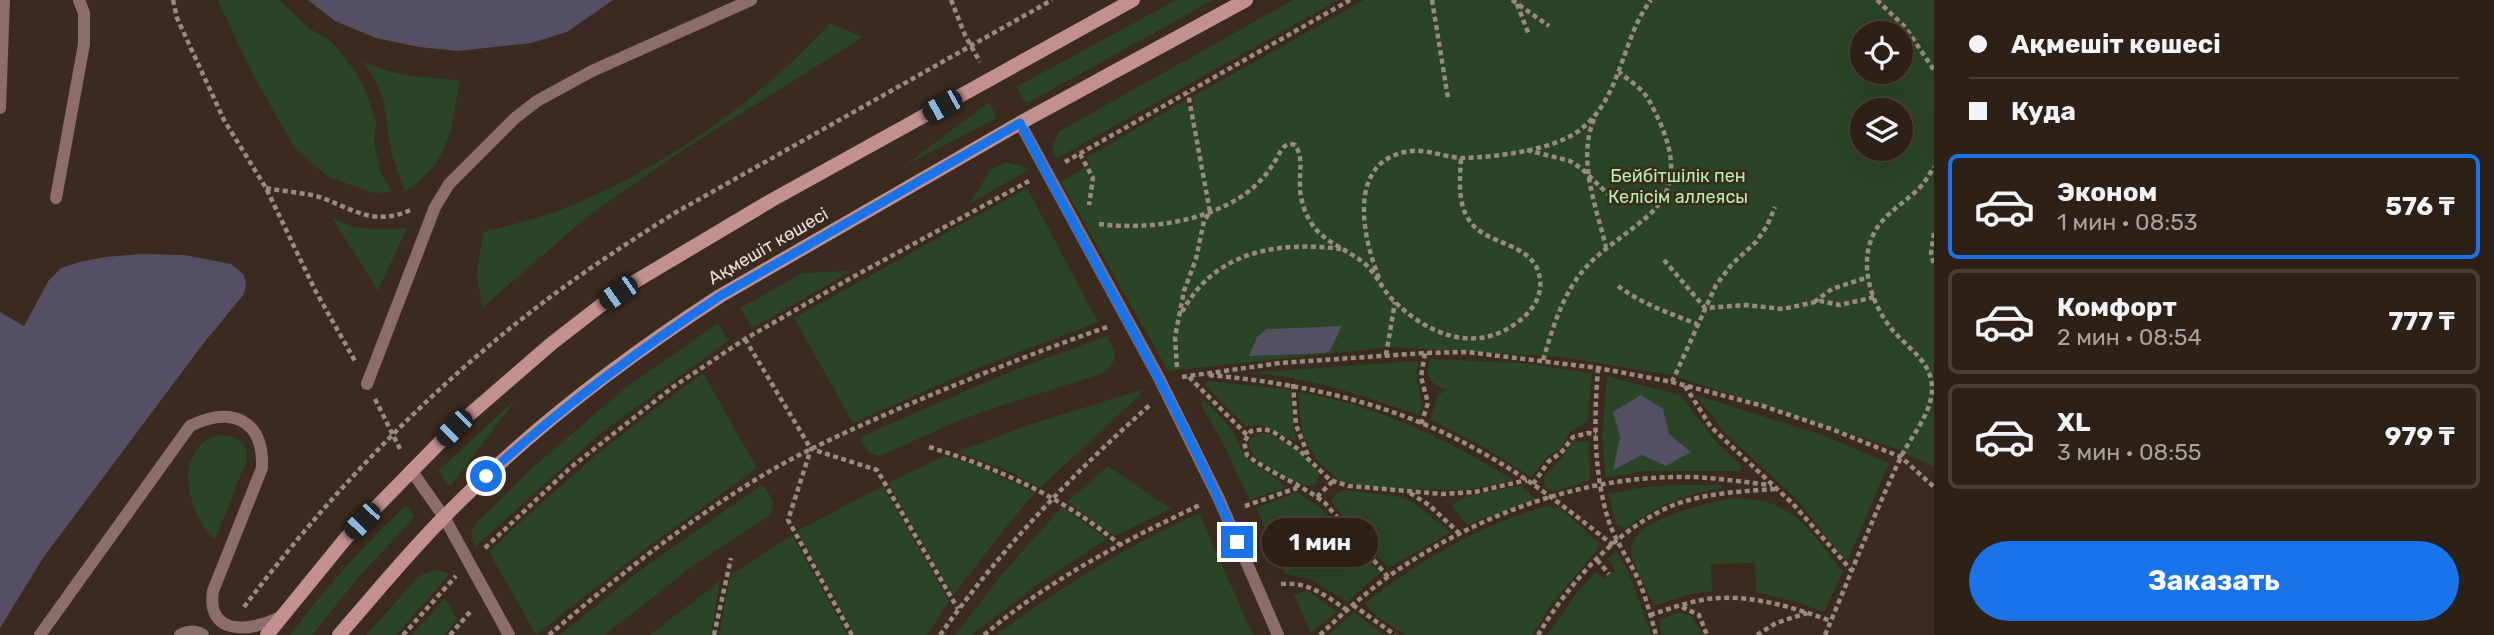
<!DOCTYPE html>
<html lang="ru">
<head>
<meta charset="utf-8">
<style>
	body { margin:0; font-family:Rubik,sans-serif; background:#382d24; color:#f1f3f6; height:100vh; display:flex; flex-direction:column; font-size:26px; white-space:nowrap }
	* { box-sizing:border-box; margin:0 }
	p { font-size:23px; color:#a6a3a1 }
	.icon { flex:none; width:38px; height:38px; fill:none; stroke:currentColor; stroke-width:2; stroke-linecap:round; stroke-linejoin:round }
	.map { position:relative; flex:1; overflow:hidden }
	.drawer { display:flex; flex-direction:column; background:#2c2017; width:560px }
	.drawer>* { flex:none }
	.hud { display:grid; align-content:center; height:154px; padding:0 35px; background:#2c2017 }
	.fabs { position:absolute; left:1850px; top:21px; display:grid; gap:14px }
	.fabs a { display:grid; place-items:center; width:63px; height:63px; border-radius:50%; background:#2c2017; box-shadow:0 7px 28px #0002,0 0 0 2px #483e36; font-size:35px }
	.end { position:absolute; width:32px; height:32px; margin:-16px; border:9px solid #1a73e8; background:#fff; box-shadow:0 0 0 4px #fff }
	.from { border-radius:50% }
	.bubble { position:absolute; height:49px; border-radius:24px; background:#2c2017; box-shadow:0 7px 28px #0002,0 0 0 2px #483e36; font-size:23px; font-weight:700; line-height:49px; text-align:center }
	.car { position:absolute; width:21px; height:42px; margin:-21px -10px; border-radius:9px; box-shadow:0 0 5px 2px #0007; background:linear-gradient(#222 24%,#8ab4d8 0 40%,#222 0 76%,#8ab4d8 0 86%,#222 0) }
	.hud b { display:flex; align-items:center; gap:24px; height:66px; font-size:26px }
	.hud b+b { border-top:2px solid #483e36 }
	.hud i { width:18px; height:18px; background:#f1f3f6 }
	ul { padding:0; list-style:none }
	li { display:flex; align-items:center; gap:21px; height:105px; margin:0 14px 10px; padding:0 21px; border:4px solid #483e36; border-radius:10px }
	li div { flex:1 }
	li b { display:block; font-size:26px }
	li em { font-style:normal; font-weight:700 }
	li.on { border-color:#1a73e8 }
	li>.icon { width:63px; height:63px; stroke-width:1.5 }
	.primary-button { display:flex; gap:14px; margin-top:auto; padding:14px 35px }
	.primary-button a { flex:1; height:80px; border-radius:42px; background:#1a73e8; color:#fff; font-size:28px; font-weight:700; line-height:80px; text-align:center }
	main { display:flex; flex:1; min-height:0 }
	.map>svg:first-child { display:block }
	.green { fill:#2b4425; fill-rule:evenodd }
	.building { fill:#544f62 }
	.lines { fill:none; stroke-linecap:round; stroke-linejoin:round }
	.path { stroke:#998b82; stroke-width:4.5; stroke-dasharray:5 3.5; stroke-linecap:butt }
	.lane { stroke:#8d6d6c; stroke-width:12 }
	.secondary { stroke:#c2908f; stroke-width:14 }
	.route { stroke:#1a73e8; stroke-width:9 }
	.labels { text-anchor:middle; stroke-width:5; stroke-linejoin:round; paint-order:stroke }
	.park-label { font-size:18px; fill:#b4f3a6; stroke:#3a2a1f }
	.street-label { font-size:18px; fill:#eadfd8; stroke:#3a2a1f }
</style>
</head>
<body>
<main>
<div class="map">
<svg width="1934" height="635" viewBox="0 0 1934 635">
	<rect width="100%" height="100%" fill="#3a2a1f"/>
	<!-- green -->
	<path class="green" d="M217,0h62l30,28 23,14 23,29 12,22 9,30 -2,21 6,26 12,22 -18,1 -46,-16 -33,-29 -38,-66z
		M1176,0h37l-187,104 -10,-17z
		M1293,0h45l-282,159 -4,-11 6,-16z
		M1364,0h570v467l-40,-19 -223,-73 -110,-18 -168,-10 -225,24 -107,-189 29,-17 -3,-8 99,-57 2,9 6,-2 -2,-10zM1862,33h38v39h-38zM1862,110h38v39h-38z
		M830,23l33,14 -191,120 -85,60 -105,91 -5,-34 6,-42c29,-8 59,-14 87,-26 92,-37 194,-109 260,-183z
		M362,61c31,15 64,17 97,19 -6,48 -11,86 -55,112 -3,-15 -10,-28 -13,-42 -7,-38 -3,-57 -29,-89z
		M989,102l8,16 -93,48z
		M1005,162l16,4 8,4 -60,34 21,-33z
		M1027,188l71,134 -123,47 -122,54 -59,-105z
		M332,218c25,13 47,12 75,10l-29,63z
		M851,271l-98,57 -13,-20 62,-35z
		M718,323l10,18 -127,92 -126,114 -4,-14 4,-9 56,-55 93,-80z
		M1107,336c9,16 12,24 -3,37l-107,34 -39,14 -78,35 -12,-4 -8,-15 156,-68z
		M1431,359l89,4 72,10 -4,48 -18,11 -10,17 -11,6 -18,22 -46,-29 -55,-29 8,-24 9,-5c-15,-4 -25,-15 -16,-31z
		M1418,361c-4,17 2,30 5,46l-4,8c-59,-20 -113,-40 -175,-42z
		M703,373l54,95 -115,83 -106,84 -47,-83c68,-66 138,-124 214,-179z
		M1607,376l73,19 37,48 24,22v6h-95l-40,7 -4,-41z
		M1209,381l81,9 6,52 -34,-17 -17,1 -41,-42z
		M1141,390l-1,5 -100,93 -29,-16 -54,-20 74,-28z
		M1298,392c79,13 149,47 216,88l-47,10 -84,-1 -44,-8 -22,-21 -11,-18 -4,-11z
		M1696,395l126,40 67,28 -42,99 -51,-63 -72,-67z
		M517,398l-67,89 -12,-16z
		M1205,400l27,30 13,27 42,30 -37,13 -29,-60 -21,-37z
		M1265,433c19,6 45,24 54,41l-3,10c-19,8 -47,-18 -62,-28 -12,-11 -3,-22 11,-23z
		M217,435c14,-2 32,6 30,23 0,7 -6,14 -8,21 -8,20 -15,41 -25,61 -26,-28 -43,-88 3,-105z
		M1589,441l1,39 -33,11h-5l-7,-4 -2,-10 20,-20 10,-15z
		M944,456l35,10 56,27 -29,34 -53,69 -65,-113z
		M1108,466l63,43 -57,27 -47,-34z
		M763,484c7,12 16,22 4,33l-73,48 -89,70h-45l79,-64z
		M1520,485l15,14 -68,26 -15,-20 9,-7z
		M1679,485h42l1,3c-37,6 -67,18 -96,41l-9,-4 -9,-31 36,-7z
		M883,486l66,115 -22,34h-72l-58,-104z
		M1346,490l54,7 13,5 38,30 -63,36 -55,-63c-3,-9 4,-14 13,-15z
		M1297,492c34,19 59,51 83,81l-33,29 -37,-23 -25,-5 -29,-66z
		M1734,498c61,1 73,31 109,73l-19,41 -28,-10 -40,-10 -1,-29 -44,1 1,27 -21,3 -37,12c-6,-14 -22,-41 -23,-56 -2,-30 80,-48 103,-52z
		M406,505l9,12 -53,56 -50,62h-22c35,-47 74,-90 116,-130z
		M1546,506l14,2 41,37 -51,61 -18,29h-126l-29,-18 -12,-14c55,-43 114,-77 181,-97z
		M1062,507l45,32 -70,46 -65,50h-17l47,-61z
		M1199,513l54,122h-257c67,-49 127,-87 203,-122z
		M792,535l56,100h-129l11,-59z
		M1616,551l11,18 25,66h-105l28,-40 21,-23 7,7 12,-9 -8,-11z
		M437,570l13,4 -54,61h-30l51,-57 6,-4z
		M720,581l-9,54h-61z
		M1307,590l30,22 -26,21 -17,-38z
		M445,598l12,21 -13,16h-32z
		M1354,612l30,23h1h-56z
		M1680,612l12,4 10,19h-40l-3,-15z"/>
	<!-- building -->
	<path class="building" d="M308,0h305l-46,32 -36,11 -73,8 -39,-4 -43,-9 -41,-17z
		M142,254l42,1 47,9 13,11 2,10 -2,9 -41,50 -160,214 -43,70v-316l24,14 25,-46 12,-12 18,-6 26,-5z
		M1342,326l-12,25 -6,2 -75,3 8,-19 10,-8z
		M1641,395l22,14 6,25 22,18 -25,14 -24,-11 -29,15 7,-33 -7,-25z"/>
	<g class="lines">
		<!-- path -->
		<path class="path" d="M173,0l4,18 47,102 42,68 49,102 40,71
			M951,0l14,35 15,27
			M1432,0l16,98
			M1512,0l37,26
			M1877,0l28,27 29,43
			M1517,4l12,31
			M1594,119c-17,41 2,87 12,128
			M1527,150l43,11 12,8 29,28 35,6 14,-2
			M1080,154l13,24 -4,27
			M1065,162l285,-162
			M266,188c19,4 41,4 59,11 33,13 51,27 88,10
			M1099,224c49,6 104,-2 145,-29 11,-8 22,-19 29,-31 4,-5 7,-14 12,-18 4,-3 6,-2 10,-1 9,13 4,26 5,41 0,12 4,25 10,35 12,21 37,28 54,42 13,11 18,27 30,38 31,31 77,52 118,25 16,-10 31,-27 28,-47 -5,-38 -54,-32 -71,-59 -12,-18 -9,-41 -8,-62
			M1934,233l-3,20 3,12
			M1664,260l41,48 41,-3 37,4 37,-8 20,4 35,-8
			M1379,278c-17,-42 -33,-119 32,-127 18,-2 35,7 53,7 32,-1 92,-8 117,-29 41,-32 40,-90 70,-129
			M1618,286c24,18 51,27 79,38
			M1814,302l18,-13 36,-12
			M1182,312c33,-61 95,-71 159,-63
			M745,339l66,110
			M1386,355l9,-53
			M1543,360c9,-29 17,-58 35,-83 20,-27 48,-41 72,-63 31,-29 23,-64 7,-98 -5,-10 -9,-20 -17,-27 -6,-6 -14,-11 -21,-17
			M1177,367l-2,-30 9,-46 12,-32 8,-38 6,-9 -22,-119
			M1598,368c-4,51 -5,104 11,154 7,20 20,38 29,57 8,18 13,38 18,56
			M1209,375c97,9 188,29 274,78 47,26 88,59 130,92
			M1182,377l98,-14 145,-10 42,-1 131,16 74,14 91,24 71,24 67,27 33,30
			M1189,377l58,58
			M1672,382l44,-97 16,-21 24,-22 11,-16 8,-19
			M1293,384l3,41 12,30
			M1685,386l26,41 82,77 59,67
			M375,399l26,52
			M1421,424l7,-21 -7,-26 4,-24
			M929,447c69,21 135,51 190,97
			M1533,484l16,-23 12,-8 12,-16 15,-4 8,1
			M1410,493l19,12 31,29
			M1317,497l16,-16
			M1245,506l52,-18
			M485,548l85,-80 103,-81 72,-48 106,-61 178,-97
			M1597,560l12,14
			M1388,577l-63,-74c-24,-19 -54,-29 -78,-48l-3,-13 7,-11 14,-2 10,4 23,16 32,31 19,6 93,8 33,-2 52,-12
			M1281,584c27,-3 45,12 66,26
			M1353,605l42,30
			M244,607c86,-114 187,-220 301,-306 41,-31 84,-59 128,-87l379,-214
			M1682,607l17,8 8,20
			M1650,615c22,-7 45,-16 69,-17 38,-2 76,10 112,23
			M403,635l53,-59
			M450,635l20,-23
			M549,635c68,-58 139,-115 216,-161 42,-25 88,-45 133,-65 70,-30 140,-58 212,-83
			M714,635l17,-77
			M852,635l-64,-115 23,-71 66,21 81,139
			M940,635c61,-86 132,-161 211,-231
			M984,635c65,-55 141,-95 218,-131
			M1320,635c22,-21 44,-41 69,-59 82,-58 186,-98 287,-99 32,-1 64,5 96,8
			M1538,635c31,-52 80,-108 138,-131 31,-11 67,-13 100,-15
			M1757,635l19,-12 31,-10
			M1825,635c25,-59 48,-118 75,-176 10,-22 33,-46 32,-72 -1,-24 -20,-36 -35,-52 -24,-25 -40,-69 -23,-102 11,-21 33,-31 48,-48 5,-6 8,-12 12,-18"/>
		<!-- lane -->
		<path class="lane" d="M0,108l4,-108
			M1020,123l138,253 61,123 59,136
			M56,198l28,-154v-31l-5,-13
			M367,384l68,-177 14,-23 66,-66 22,-17 55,-30 159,-71
			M411,470l33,47 65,118
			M40,635l150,-209c41,-20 74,-7 72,42l-49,123c-7,44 36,42 67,26
			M180,635c6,-4 16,-5 23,0"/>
		<!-- secondary -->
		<path class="secondary" d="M267,635l79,-97 108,-110 97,-84 49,-38 36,-25 136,-81 361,-200
			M339,635c35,-40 69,-82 107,-120 82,-84 175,-155 274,-219l300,-173 226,-123"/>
	</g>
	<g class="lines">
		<!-- route -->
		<path class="route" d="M486,476c73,-67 151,-125 234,-180l300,-173c72,140 156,274 217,419"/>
	</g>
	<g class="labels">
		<!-- park labels -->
		<g class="park-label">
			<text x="1678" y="182">Бейбітшілік пен<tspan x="1678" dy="21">Келісім аллеясы</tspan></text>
		</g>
		<!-- street labels -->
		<g class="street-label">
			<text transform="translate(768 246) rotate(-30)" y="6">Ақмешіт көшесі</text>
		</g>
	</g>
</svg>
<div class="fabs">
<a><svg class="icon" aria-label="locate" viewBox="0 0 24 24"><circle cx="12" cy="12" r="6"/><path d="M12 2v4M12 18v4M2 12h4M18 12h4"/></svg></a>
<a><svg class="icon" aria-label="layers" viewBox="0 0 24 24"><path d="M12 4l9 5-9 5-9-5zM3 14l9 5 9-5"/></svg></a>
</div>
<i class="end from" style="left:486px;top:476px"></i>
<i class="end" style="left:1237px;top:542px"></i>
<div class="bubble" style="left:1262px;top:518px;width:116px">1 мин</div>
<i class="car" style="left:942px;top:106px;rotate:241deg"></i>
<i class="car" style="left:618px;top:293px;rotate:235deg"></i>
<i class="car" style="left:454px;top:428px;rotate:225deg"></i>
<i class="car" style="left:362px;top:521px;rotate:224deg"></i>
</div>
<section class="drawer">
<div class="hud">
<b><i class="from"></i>Ақмешіт көшесі</b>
<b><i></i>Куда</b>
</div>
<ul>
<li class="on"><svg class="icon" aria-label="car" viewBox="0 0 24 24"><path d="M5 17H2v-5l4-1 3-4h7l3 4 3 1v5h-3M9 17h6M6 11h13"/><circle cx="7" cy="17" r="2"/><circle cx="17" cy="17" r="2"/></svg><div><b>Эконом</b><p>1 мин · 08:53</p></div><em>576 ₸</em></li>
<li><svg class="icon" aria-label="car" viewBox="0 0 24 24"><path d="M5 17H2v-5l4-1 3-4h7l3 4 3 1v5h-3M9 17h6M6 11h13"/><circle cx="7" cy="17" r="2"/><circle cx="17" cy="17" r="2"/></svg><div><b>Комфорт</b><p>2 мин · 08:54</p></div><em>777 ₸</em></li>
<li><svg class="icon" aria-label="car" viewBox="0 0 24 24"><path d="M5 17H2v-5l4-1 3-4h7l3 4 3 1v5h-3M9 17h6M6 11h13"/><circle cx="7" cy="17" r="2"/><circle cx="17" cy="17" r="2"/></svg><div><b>XL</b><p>3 мин · 08:55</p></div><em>979 ₸</em></li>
</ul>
<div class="primary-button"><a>Заказать</a></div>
</section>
</main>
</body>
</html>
